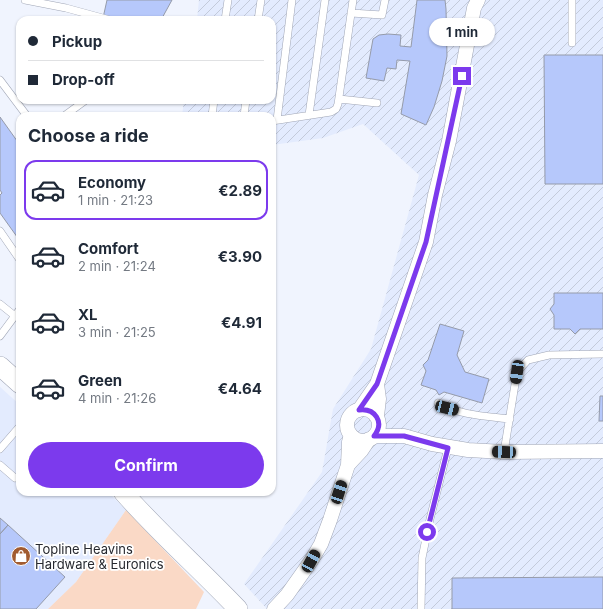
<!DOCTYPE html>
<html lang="en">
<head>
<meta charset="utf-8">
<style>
	body { margin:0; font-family:Inter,sans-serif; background:#f2f2f3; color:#1f2937; height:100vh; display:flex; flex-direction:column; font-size:15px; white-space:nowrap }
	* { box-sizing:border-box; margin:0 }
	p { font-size:13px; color:#747a83 }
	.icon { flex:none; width:22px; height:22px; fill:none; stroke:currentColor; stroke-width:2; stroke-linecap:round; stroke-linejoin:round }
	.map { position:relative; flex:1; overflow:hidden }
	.panel { position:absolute; left:16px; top:112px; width:260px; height:384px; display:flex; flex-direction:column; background:#fff; border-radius:12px; box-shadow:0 1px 3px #0004 }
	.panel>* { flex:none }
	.hud { position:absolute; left:16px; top:16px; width:260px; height:88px; border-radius:12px; box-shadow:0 1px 3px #0004; display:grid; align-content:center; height:88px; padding:0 12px; background:#fff }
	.end { position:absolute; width:18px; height:18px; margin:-9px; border:5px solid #7c3aed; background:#fff; box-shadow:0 0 0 2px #fff }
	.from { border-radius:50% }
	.bubble { position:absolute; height:28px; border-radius:14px; background:#fff; box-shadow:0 1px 3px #0004; font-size:13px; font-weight:700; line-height:28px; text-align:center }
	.car { position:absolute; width:12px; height:24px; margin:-12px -6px; border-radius:5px; box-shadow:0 0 3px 1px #0007; background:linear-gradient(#222 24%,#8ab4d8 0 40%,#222 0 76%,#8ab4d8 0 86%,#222 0) }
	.hud b { display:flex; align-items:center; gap:14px; height:38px; font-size:15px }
	.hud b+b { border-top:1px solid #e0e1e3 }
	.hud i { width:10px; height:10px; background:#1f2937 }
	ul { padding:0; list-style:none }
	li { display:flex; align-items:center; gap:12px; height:60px; margin:0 8px 6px; padding:0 4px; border:2px solid transparent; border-radius:12px }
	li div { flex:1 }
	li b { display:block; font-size:15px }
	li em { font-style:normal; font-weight:700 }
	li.current { border-color:#7c3aed }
	li>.icon { width:36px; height:36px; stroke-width:1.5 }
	h2 { padding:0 12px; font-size:18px; line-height:48px }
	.button { display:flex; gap:8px; margin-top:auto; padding:8px 12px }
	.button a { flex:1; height:46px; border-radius:24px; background:#7c3aed; color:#fff; font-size:16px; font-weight:700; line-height:46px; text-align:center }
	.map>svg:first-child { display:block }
	.built { fill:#e3ebfe }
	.industrial { fill:url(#industrial-furrows) }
	.grass { fill:#fad9c6 }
	.building { fill:#b6c8fb; stroke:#959baa }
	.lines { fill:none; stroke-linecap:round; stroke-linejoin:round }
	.lane-casing { stroke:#a0a6b6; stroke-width:8 }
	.street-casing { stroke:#a0a6b6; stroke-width:15 }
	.secondary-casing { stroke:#a0a6b6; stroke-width:20 }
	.lane { stroke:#fff; stroke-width:7 }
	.street { stroke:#fff; stroke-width:14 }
	.secondary { stroke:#fff; stroke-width:19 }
	.route { stroke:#7c3aed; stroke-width:5 }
	.labels { text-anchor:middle; stroke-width:3.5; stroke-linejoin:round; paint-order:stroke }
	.poi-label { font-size:13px; fill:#27292f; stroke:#fff; text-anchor:start }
</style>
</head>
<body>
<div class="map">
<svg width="603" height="609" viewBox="0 0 603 609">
	<defs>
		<pattern id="industrial-furrows" width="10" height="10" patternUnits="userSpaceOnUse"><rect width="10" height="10" fill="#e3ebfe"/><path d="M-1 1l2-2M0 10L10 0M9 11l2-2" fill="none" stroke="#c3cada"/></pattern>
	</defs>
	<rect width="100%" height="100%" fill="#f0f4fe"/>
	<!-- built -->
	<path class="built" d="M0,387l20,18v87h88l18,18 -50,72 -28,27h-48z"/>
	<!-- industrial -->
	<path class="industrial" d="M199,0h404v609h-336l-23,-25 78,-112 11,-63 38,-60 48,-174 -56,-51 -40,14 -51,7v-29h-90l2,-16h88v-80h-75z"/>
	<!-- grass -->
	<path class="grass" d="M126,510l78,82 -8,17h-148l28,-27z"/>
	<!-- building -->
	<path class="building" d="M107,0h65l-11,20h-51l-7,-2z
		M417,0h28l1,9 1,47 -5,25 -8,26 -8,18 -25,-11 9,-53 -13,-1 -1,9 -9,-1 -3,13 -18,-3 7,-39 6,-4 9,-1 13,1 -1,11 11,1z
		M544,55h59v129h-58z
		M0,117l20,28v96l-20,-28v-18l2,-2 -2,-3z
		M554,293h49v36h-23l-5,5 -5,-5h-16v-14l-4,-6 4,-5z
		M440,324l24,7 -7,24 8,17 24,7 -7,24 -38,-11 -5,3 -3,-5 -15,-5 5,-14 -3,-6 5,-5z
		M600,396h3v25h-4z
		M0,518l8,7 -8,9z
		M8,525l57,52 -29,32h-36v-75z
		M603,577v32h-151v-31z"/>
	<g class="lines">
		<!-- lane casing -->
		<g class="lane-casing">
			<path id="lane" d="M25,0l41,8 44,12
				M572,0v43
				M351,13l31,2 3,-15
				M225,20l3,-20
				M258,20l3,-20
				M0,80l27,36
				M339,99l38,4
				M309,115l16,-115
				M64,116l22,-16
				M212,116l2,-16
				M244,116l2,-16
				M277,120l15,-120
				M272,121l59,-9 5,-3 2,-5 15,-104
				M0,231l20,29
				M0,304l15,12
				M0,336l20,-27
				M438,403c21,12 47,13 72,16
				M0,449l20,-23
				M504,452l13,-80 11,-12 21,-5 54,-1
				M0,465l15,13
				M421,609l1,-51 8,-39 18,-71"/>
		</g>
		<!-- street casing -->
		<g class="street-casing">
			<path id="street" d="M347 425a16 16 0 1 1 32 0a16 16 0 1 1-32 0Z
				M359,410l18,-26 49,-142 9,-47 14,-54 25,-133 4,-8
				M377,416l2,-17 -2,-15
				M374,436h30l28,8 36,6 36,2 99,-1
				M348,465l13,-14 8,-12
				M274,609l13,-14 24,-34 10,-17 9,-24 18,-55 1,-23 2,-7"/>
		</g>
		<!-- secondary casing -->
		<g class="secondary-casing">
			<path id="secondary" d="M0,366l20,18
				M123,492c36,41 77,77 115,117"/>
		</g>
		<!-- lane -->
		<use href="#lane" class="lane"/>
		<!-- street -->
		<use href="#street" class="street"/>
		<!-- secondary -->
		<use href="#secondary" class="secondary"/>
	</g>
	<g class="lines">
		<!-- route -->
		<path class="route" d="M427,532l21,-84 -44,-12h-30c11,-14 1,-28 -15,-26l18,-26 49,-142 36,-166"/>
	</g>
	<!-- icons -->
	<defs>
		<g id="shop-disc" transform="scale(1)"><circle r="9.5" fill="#a15b30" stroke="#fff"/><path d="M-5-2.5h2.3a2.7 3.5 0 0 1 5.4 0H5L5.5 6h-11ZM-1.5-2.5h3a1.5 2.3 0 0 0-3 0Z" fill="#fff"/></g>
	</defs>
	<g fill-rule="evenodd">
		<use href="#shop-disc" x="21" y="556"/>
	</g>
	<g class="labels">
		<!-- poi labels -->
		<g class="poi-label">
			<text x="35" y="554">Topline Heavins<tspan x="35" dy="15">Hardware &amp; Euronics</tspan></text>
		</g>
	</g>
</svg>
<i class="end from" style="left:427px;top:532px"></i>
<i class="end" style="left:462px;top:76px"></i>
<div class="bubble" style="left:429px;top:18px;width:66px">1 min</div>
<i class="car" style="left:517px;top:372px;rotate:188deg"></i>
<i class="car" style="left:447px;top:408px;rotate:104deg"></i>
<i class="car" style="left:504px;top:452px;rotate:272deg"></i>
<i class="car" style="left:339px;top:492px;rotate:18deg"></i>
<i class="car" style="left:311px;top:561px;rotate:29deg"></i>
<div class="hud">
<b><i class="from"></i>Pickup</b>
<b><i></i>Drop-off</b>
</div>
<section class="panel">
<h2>Choose a ride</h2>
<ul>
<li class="current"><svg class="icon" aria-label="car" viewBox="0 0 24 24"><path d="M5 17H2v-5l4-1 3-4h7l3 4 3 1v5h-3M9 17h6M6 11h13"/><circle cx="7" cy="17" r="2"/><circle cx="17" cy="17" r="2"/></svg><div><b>Economy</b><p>1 min · 21:23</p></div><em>€2.89</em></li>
<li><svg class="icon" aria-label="car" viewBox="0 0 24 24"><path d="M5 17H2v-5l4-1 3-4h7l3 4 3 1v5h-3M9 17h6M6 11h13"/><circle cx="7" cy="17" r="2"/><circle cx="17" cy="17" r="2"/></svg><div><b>Comfort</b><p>2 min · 21:24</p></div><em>€3.90</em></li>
<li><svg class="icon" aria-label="car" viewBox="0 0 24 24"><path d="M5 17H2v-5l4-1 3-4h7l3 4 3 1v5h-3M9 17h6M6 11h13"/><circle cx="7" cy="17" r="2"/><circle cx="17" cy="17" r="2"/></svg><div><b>XL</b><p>3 min · 21:25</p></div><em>€4.91</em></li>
<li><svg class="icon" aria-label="car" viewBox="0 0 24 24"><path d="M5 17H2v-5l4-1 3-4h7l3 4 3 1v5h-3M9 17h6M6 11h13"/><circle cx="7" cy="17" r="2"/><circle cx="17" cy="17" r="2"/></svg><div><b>Green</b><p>4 min · 21:26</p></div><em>€4.64</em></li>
</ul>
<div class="button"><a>Confirm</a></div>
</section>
</div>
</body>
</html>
